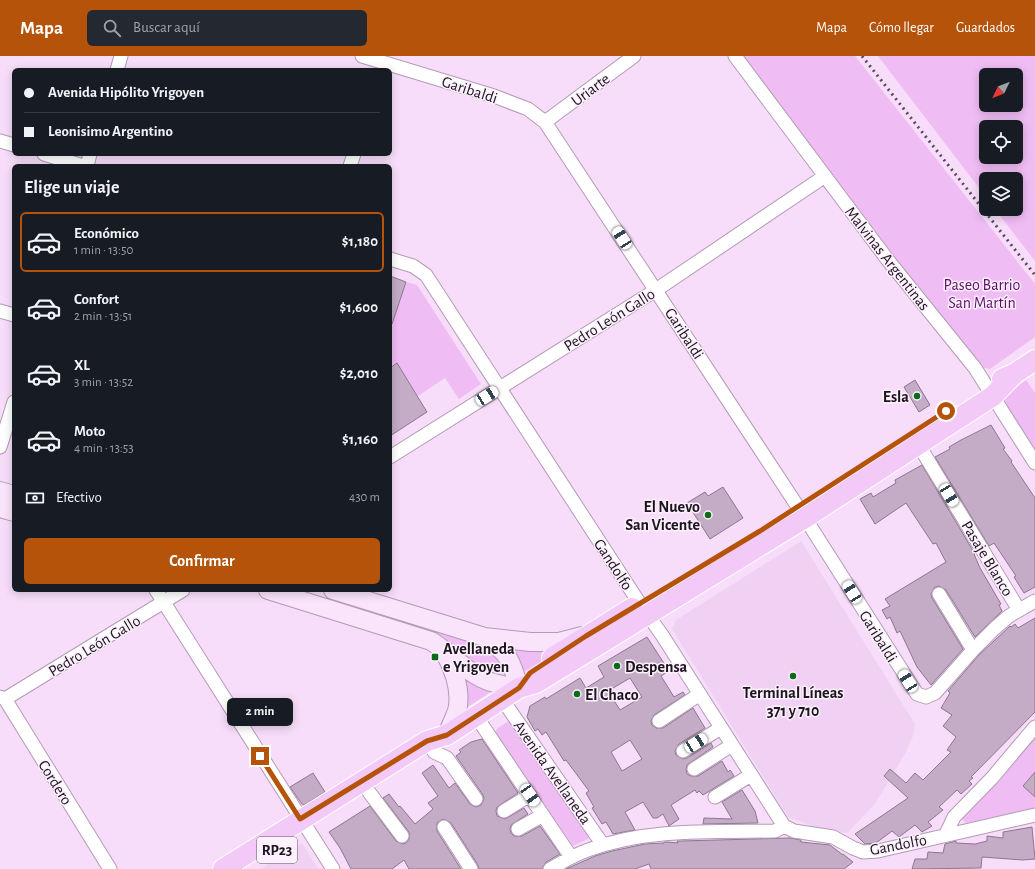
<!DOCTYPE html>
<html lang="es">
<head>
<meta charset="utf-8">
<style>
	body { margin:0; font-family:"Alegreya Sans",sans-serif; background:#242831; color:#f1f3f6; height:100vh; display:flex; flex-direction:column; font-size:15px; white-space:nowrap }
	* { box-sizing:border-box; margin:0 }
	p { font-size:13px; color:#9ea1a6 }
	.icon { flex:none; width:22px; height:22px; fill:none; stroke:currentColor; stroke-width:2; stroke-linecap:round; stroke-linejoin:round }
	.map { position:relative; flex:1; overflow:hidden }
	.panel { position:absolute; left:12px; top:108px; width:380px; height:428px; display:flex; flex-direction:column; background:#171b24; border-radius:6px; box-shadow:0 2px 10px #0003 }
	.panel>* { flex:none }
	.top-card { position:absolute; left:12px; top:12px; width:380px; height:88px; border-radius:6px; box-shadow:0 2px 10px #0003; display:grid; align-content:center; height:88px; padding:0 12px; background:#171b24 }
	.needle { width:26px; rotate:227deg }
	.controls { position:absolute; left:979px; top:12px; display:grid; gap:8px }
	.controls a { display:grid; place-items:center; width:44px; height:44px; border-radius:6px; background:#171b24; box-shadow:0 2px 10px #0003; font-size:20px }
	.end { position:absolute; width:18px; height:18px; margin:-9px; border:5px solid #b45309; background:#fff; box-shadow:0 0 0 2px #fff }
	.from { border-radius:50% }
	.bubble { position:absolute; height:28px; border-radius:6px; background:#171b24; box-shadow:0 2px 10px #0003; font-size:13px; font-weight:600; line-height:28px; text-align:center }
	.car { position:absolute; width:12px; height:24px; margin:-12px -6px; border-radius:5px; box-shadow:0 0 3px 1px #0007; background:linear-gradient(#fff 24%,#345 0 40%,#fff 0 76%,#345 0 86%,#fff 0) }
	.top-card b { display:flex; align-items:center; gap:14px; height:38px; font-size:15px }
	.top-card b+b { border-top:1px solid #363941 }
	.top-card i { width:10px; height:10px; background:#f1f3f6 }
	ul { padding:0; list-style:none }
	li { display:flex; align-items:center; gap:12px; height:60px; margin:0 8px 6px; padding:0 4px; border:2px solid transparent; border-radius:6px }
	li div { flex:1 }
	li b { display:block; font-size:15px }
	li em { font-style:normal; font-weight:600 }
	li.on { border-color:#b45309 }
	li>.icon { width:36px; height:36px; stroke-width:1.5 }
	h2 { padding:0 12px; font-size:18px; line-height:48px }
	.pay { display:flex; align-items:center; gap:10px; height:44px; padding:0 12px; font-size:15px }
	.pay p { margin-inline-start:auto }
	.primary-button { display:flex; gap:8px; margin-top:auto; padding:8px 12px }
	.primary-button a { flex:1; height:46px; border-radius:6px; background:#b45309; color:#fff; font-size:16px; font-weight:600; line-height:46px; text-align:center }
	header { display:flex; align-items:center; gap:24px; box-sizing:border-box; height:56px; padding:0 20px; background:#b45309; color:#fff }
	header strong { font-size:19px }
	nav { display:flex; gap:22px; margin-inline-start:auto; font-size:14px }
	.search { width:280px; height:36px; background:#242831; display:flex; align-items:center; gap:10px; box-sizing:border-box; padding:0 14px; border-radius:6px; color:#9ea1a6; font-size:15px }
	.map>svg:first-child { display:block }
	.built { fill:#f0d1f3 }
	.green { fill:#f0bcf4; fill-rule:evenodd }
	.building { fill:#c4acc6; stroke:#8d768f; fill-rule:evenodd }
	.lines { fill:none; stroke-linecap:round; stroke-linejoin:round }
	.street-casing { stroke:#b39bb5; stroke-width:15 }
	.secondary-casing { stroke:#b39bb5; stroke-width:20 }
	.primary-casing { stroke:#fff; stroke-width:22 }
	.street { stroke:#fff; stroke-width:13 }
	.secondary { stroke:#f9e4fb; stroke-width:18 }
	.primary { stroke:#f3c9f7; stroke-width:20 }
	.rail { stroke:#584b5a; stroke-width:3; stroke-dasharray:2 4; stroke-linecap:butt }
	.route { stroke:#b45309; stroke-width:5 }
	.poi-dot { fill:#0c6b16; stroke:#fbf0fc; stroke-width:1.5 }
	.labels { text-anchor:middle; stroke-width:3; stroke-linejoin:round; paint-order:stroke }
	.shield { fill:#fbf0fc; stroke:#605661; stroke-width:1 }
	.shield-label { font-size:15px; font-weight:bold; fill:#1d141e }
	.street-label { font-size:16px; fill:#1d141e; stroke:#fbf0fc }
	.park-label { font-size:16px; fill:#610f69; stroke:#fbf0fc }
	.poi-label { font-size:16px; font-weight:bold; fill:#1d141e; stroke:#fbf0fc; text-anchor:start }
</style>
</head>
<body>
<header>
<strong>Mapa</strong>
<div class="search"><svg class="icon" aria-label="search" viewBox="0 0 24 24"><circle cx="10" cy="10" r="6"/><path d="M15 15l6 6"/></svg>Buscar aquí</div>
<nav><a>Mapa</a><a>Cómo llegar</a><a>Guardados</a></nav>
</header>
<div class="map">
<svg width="1035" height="813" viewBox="0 0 1035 813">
	<rect width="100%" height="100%" fill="#f7ddf9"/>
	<!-- built -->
	<path class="built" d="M801,485l114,183 -2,12 -8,18 -30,50 -28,29 -32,-6 -27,-10 -116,-188 4,-9z
		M302,787l16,26h-57z"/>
	<!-- green -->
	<path class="green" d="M739,0h116l180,228v53l-45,32 -9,-2 -140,-177z
		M878,0h157v205l-40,-52h21v-30h-30v18zM986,19h30v30h-30zM986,71h30v30h-30z
		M406,226l11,3 64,99 -22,15 -14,-21 -27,18 -21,-32 -4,2 -3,-4v-33z
		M1026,324l9,13v63l-26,-41 -5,-18z
		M421,572c20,5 63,13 76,27 6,5 8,18 12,25l-33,-11 -34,-32z
		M508,591l53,1 -37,24 -4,-10z
		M466,619l29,14 -32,21z
		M509,665l4,1 79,115 -19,9 -79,-113 4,-5z
		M1035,679v75l-69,13 -4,-4 42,-44z"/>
	<!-- building -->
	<path class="building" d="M390,220l16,6 -14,42 -2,-1z
		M397,307l30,49 -37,24v-68z
		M915,324l15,25 -11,7 -15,-25z
		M991,369l14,23 -2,1 9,12 -1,1 24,36v89l-11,6 -10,-16 2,-1 -22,-33 -5,3 -54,-89 15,-8 -1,-2 12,-7z
		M922,409l53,89h-1l6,14 21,36 -2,1 3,6 -27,26 -29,-47 -7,-4 -4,1 -4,7 1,4 31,51 -32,36 -14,-18 -17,-36 -3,2 -7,-16 -3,2 -5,-9 8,-4 -5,-7 61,-37 -10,-19 -3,1 -27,-41 -31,21 -15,-25 11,-6 2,4 23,-14 -1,-3z
		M723,431l20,31 -33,21 -23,-36 18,-11 3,4z
		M1035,562v94l-64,65 2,1 -4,3 3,3 -11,10 -4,-4 -18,17 4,3 -15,12 4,4 -10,6 -7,-7 -16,12 -7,-6 -16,12 -11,1 -10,-10 53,-36 -24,-22 6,-7 16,14 9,-10 8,7 28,-28 -4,-2 9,-13 -13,-11 9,-11 -11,-7 9,-15 -2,-2 31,-36 31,-29 1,1 4,-3 3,4z
		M647,581l22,34 -8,5 13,21 9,-5 2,3 -31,20 -3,6 1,4 4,3h7l30,-20 12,20 -26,16 -4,7 1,4 7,4 4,-1 24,-15 2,4 -26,18 -1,5 1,4 4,2h7l24,-15 6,11 2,-2 4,6 -31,19 -4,-4 -2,2 -2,-3 -24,15 8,14 -10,7 -6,-12 -6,4h-4l-10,-16 -18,10 10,18 -22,4 -7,-12 -4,2 -10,-16 2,-1 -8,-14 3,-2 -23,-31 -2,1 -18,-29 -4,3 -4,-6 -3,2 -8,-14 3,-11 15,-9 1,2 34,-21 6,10 18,-11 -6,-11zM630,622l12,19 -22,13 -12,-19zM630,684l12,19 -20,12 -11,-19z
		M482,683l36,54 -21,14 -1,4 1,5 8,3 19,-11 4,6 -17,11 -1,4 1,4 3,3h8l18,-10 20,28 -14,8 -4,7h-63l-1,-4 -27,-42 -8,-4 -6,4v8l24,38h-52l-5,-9 -12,9h-41l-11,-21 -11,-16 41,-26 26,35 7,3 3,-1 3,-4v-7l-26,-34 6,-4 10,13 1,-1 15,18 18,-15 -5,-6 10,-7 -16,-23 11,-8 16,23 6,-5 15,21 6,3 5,-2 3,-6 -1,-4 -27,-39 5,-4 -2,-2 12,-8z
		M1035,716v25l-12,-11z
		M313,717l12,19 -21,13 -2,-1 -12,-17z
		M742,734l13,21 3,12 -55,1 1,-6 28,1 -10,-17z
		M1032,771l3,32 -12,1 -41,-3 -1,11 -69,1 3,-10h12l1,-7 15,1 2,-9 11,-3v2l19,1 12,-3v-5l16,2v-6z
		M790,782l11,2v2l29,3 13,10v-1l10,8 -9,7h-193l-2,-5 -14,5h-69l29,-13 17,-5 33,-7 19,-1v-1h4l10,1 -1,-2h4z"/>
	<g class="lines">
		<!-- street casing -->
		<g class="street-casing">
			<path id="street" d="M362,0l132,40 34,13 17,13 253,385 119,187 9,3 9,-4 38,-43 22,-22 14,-12 26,-15
				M735,0l152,203 88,109 60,95
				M117,14l4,-14
				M545,66l89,-66
				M0,85l14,4
				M44,98l39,12
				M87,110l3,-12
				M350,110l4,-12
				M390,203l23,7 13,9 214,329 22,31 122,191 10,5 39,6 20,11 10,4 15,-1 157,-36
				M0,255l14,4
				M918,388l101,166
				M0,391l14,-45
				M390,401l266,-167 169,-114
				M156,534l177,279
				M939,538l34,56
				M0,641l5,2 105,170
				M5,643l178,-109
				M502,643l101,146
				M476,660l95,141
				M659,665l41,-27
				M683,695l38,-23
				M434,696l13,6 29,41
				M694,713l38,-24
				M369,736l33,44
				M715,741l36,-22
				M504,755l26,-16
				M444,771l27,42
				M518,773l25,-14
				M946,778l8,-17 38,-39 43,-51
				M550,813c12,-7 24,-14 38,-19 59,-22 125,-18 187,-19l9,-5"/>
		</g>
		<!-- secondary casing -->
		<g class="secondary-casing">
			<path id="secondary" d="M0,435l14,4
				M0,452l14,4
				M268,534l163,51c16,10 28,23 43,33 13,9 29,12 45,14 -7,-26 -10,-35 -34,-51
				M333,534l152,47 45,5h29l23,-6
				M445,597c9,17 17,38 12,58 -3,8 -7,16 -10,24"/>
		</g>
		<!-- primary casing -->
		<g class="primary-casing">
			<path id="primary" d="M1002,323l12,-5 21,-14
				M552,602l80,-50
				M223,813l204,-128 20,-6 72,-47 17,-5 269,-165 188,-122 21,-22"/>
		</g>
		<!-- street -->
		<use href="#street" class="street"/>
		<!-- secondary -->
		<use href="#secondary" class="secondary"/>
		<!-- primary -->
		<use href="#primary" class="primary"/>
		<!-- rail -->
		<path class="rail" d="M862,0l173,219"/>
	</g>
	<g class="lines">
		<!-- route -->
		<path class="route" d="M260,700l40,63 127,-78 20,-6 72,-47 11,-15 56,-37 174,-105 186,-120"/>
	</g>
	<!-- markers -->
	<g class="poi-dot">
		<circle cx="917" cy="340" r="4"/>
		<circle cx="708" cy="459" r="4"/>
		<rect x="431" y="597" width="8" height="8" rx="2"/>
		<circle cx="617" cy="610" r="4"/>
		<circle cx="793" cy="620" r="4"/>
		<circle cx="577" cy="638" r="4"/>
	</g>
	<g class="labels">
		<!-- shield labels -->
		<rect class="shield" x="257" y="781" width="40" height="26" rx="3"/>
		<g class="shield-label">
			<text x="277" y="799">RP23</text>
		</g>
		<!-- street labels -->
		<g class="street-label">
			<text transform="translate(470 33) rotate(18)" y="6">Garibaldi</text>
			<text transform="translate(590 33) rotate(-37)" y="6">Uriarte</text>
			<text transform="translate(888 202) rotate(52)" y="6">Malvinas Argentinas</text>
			<text transform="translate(609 263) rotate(-32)" y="6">Pedro León Gallo</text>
			<text transform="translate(685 277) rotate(57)" y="6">Garibaldi</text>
			<text transform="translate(988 502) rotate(59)" y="6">Pasaje Blanco</text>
			<text transform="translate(614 508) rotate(57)" y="6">Gandolfo</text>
			<text transform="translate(879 580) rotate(58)" y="6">Garibaldi</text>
			<text transform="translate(94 589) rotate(-31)" y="6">Pedro León Gallo</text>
			<text transform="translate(553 716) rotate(55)" y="6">Avenida Avellaneda</text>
			<text transform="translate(56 726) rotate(58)" y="6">Cordero</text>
			<text transform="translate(898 788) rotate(-11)" y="6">Gandolfo</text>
		</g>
		<!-- park labels -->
		<g class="park-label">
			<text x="982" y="234">Paseo Barrio<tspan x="982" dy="18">San Martín</tspan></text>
		</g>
		<!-- poi labels -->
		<g class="poi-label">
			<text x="909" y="346" text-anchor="end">Esla</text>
			<text x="700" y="456" text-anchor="end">El Nuevo<tspan x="700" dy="18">San Vicente</tspan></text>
			<text x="443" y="598">Avellaneda<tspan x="443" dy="18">e Yrigoyen</tspan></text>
			<text x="625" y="616">Despensa</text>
			<text x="793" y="642" text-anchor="middle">Terminal Líneas<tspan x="793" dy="18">371 y 710</tspan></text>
			<text x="585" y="644">El Chaco</text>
		</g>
	</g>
</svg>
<div class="controls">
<a><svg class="needle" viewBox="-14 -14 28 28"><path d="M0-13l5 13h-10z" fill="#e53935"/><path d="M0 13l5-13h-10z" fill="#9ea1a6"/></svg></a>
<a><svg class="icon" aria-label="locate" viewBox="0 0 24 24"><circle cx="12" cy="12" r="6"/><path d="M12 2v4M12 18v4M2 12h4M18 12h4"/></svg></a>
<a><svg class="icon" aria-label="layers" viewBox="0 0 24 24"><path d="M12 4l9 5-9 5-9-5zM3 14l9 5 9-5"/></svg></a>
</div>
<i class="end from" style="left:946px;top:355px"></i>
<i class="end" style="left:260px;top:700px"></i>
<div class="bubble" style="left:227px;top:642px;width:66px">2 min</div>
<i class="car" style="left:622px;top:182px;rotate:327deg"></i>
<i class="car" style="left:487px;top:340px;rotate:58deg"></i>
<i class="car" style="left:949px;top:439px;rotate:149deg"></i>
<i class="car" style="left:852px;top:536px;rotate:328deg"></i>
<i class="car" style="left:908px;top:625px;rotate:328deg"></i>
<i class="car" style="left:696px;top:687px;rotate:58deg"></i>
<i class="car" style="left:530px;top:739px;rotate:146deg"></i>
<div class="top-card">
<b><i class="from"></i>Avenida Hipólito Yrigoyen</b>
<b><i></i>Leonisimo Argentino</b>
</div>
<section class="panel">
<h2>Elige un viaje</h2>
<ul>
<li class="on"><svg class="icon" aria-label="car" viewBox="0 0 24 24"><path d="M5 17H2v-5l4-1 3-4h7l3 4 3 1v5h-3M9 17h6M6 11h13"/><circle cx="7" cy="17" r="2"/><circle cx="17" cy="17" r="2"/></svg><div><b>Económico</b><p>1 min · 13:50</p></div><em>$1,180</em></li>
<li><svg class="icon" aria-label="car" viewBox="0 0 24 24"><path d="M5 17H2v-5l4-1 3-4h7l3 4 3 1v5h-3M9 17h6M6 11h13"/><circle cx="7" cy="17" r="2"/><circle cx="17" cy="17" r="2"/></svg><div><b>Confort</b><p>2 min · 13:51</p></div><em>$1,600</em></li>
<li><svg class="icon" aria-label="car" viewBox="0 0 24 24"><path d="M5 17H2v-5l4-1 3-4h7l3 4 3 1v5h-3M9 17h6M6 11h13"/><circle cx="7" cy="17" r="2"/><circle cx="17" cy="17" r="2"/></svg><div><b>XL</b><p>3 min · 13:52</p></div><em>$2,010</em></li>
<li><svg class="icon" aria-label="car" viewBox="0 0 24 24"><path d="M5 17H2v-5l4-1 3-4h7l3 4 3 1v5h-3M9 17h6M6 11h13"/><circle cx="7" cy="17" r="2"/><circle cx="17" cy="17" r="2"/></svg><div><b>Moto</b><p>4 min · 13:53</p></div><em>$1,160</em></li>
</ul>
<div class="pay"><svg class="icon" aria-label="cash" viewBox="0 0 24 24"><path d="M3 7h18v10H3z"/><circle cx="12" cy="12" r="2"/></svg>Efectivo<p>430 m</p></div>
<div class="primary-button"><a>Confirmar</a></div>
</section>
</div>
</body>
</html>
